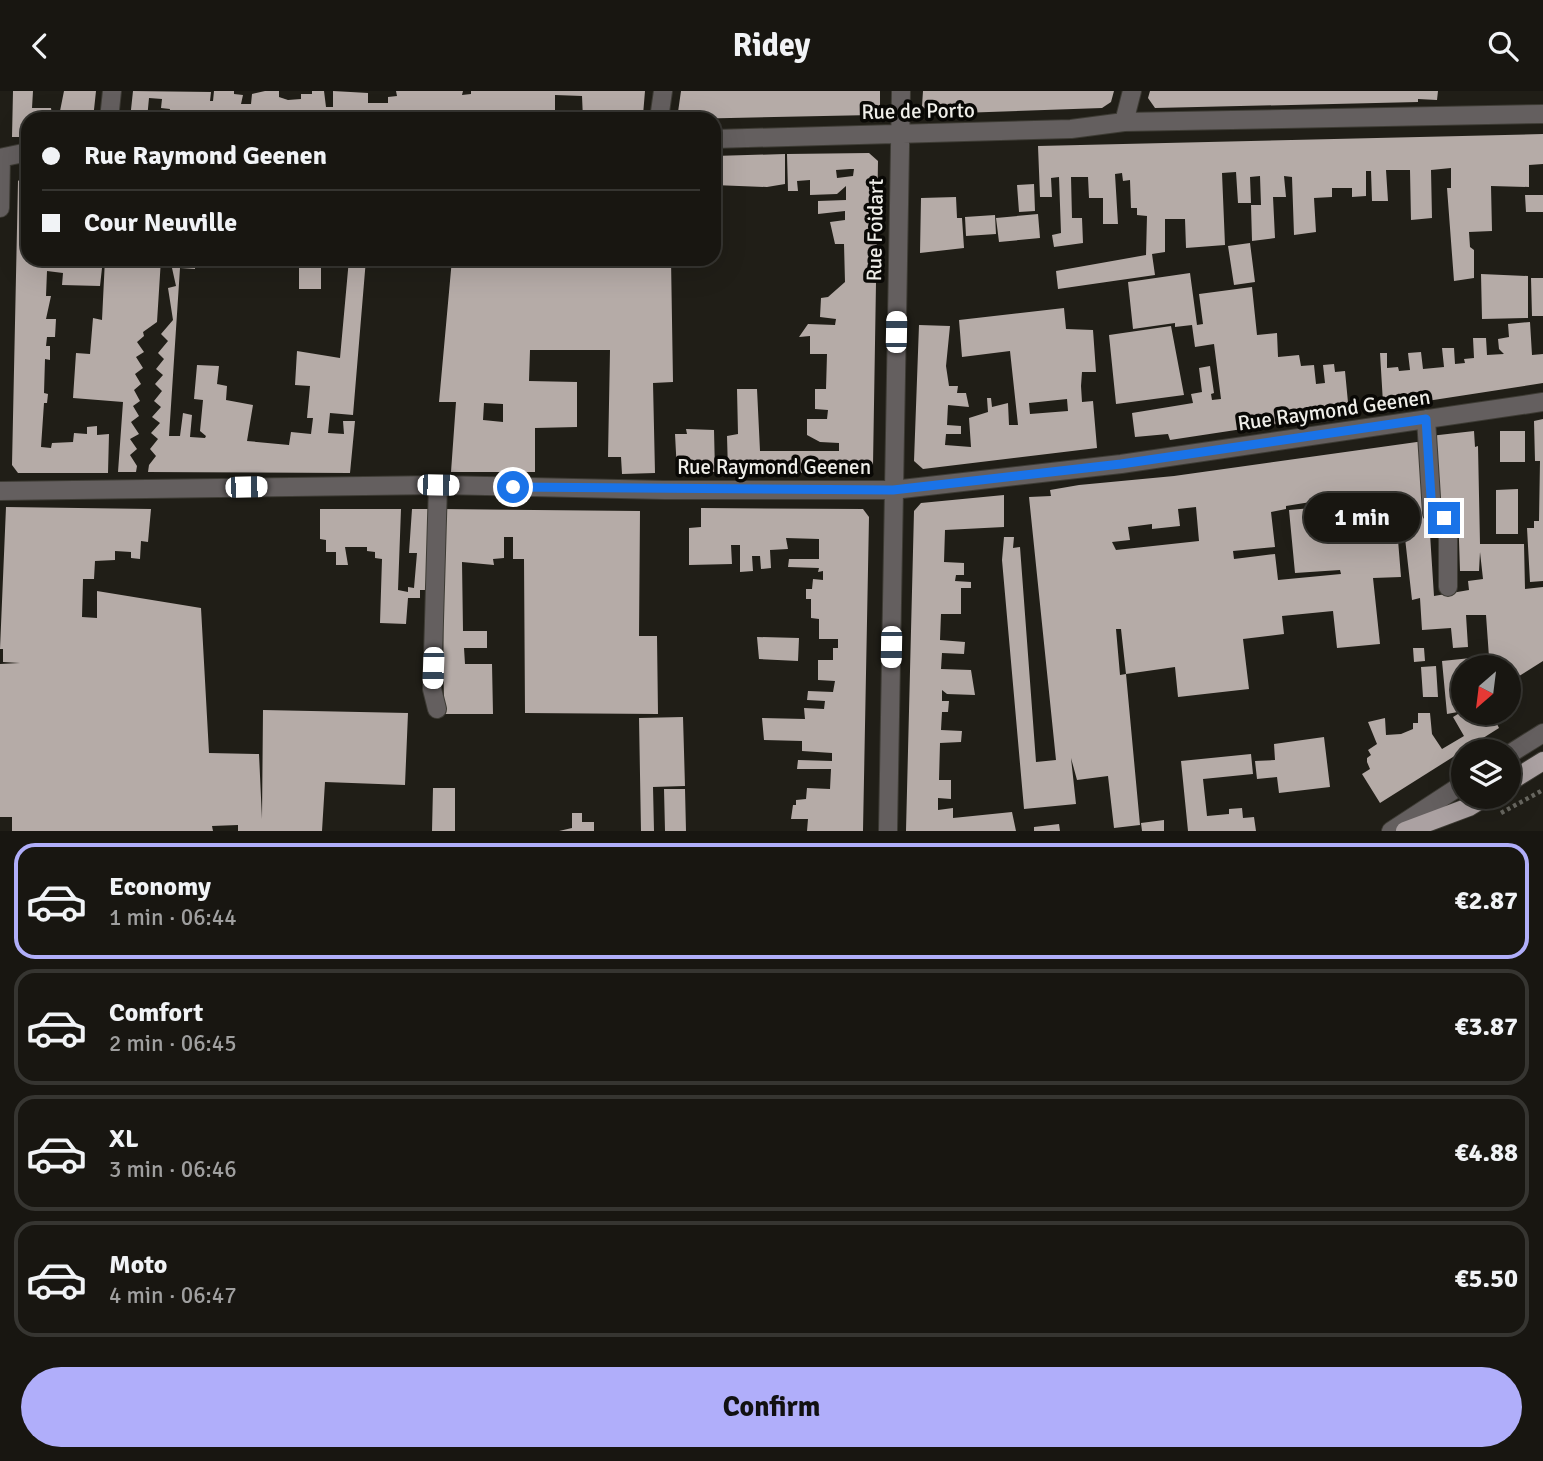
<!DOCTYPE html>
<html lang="en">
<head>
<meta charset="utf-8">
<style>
	body { margin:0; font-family:Signika,sans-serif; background:#25231f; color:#f1f3f6; height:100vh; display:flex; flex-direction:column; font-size:26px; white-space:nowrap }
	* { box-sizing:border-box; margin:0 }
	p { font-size:23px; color:#9f9f9f }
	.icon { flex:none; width:38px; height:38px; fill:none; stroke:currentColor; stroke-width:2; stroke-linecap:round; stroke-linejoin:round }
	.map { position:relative; height:740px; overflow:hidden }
	.sheet { display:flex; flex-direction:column; background:#181611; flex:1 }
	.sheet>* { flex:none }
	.banner { position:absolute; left:21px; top:21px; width:700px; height:154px; border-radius:21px; box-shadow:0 7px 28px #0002,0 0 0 2px #363531; display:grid; align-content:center; height:154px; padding:0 21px; background:#181611 }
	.needle { width:46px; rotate:208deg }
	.buttons { position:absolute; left:1451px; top:564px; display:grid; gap:14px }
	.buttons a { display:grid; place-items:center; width:70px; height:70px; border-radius:50%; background:#181611; box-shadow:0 7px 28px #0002,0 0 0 2px #363531; font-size:35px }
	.end { position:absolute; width:32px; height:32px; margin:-16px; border:9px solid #1a73e8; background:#fff; box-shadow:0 0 0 4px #fff }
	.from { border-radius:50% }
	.bubble { position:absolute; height:49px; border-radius:24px; background:#181611; box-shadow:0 7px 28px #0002,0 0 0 2px #363531; font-size:23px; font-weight:700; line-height:49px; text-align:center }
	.car { position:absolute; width:21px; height:42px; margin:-21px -10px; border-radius:9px; box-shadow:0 0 5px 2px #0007; background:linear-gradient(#fff 24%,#345 0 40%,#fff 0 76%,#345 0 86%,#fff 0) }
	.banner b { display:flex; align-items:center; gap:24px; height:66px; font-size:26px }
	.banner b+b { border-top:2px solid #363531 }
	.banner i { width:18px; height:18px; background:#f1f3f6 }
	ul { padding:12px 0 0; list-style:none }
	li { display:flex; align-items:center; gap:21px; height:116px; margin:0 14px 10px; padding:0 7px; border:4px solid #363531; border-radius:21px }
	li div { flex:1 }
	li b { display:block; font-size:26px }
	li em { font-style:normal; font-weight:700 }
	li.selected { border-color:#b0aefa }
	li>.icon { width:63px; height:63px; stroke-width:1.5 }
	.action { display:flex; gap:14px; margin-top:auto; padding:14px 21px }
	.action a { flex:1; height:80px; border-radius:42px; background:#b0aefa; color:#111; font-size:28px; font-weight:700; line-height:80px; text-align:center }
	header { display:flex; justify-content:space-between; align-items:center; height:91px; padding:0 21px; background:#181611; font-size:32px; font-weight:700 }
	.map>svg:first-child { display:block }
	.building { fill:#b5aba7; fill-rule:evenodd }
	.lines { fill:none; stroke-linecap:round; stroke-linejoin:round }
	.minor-casing { stroke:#3d3b34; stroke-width:20 }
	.major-casing { stroke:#3d3b34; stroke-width:20 }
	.path { stroke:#696861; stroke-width:4.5; stroke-dasharray:3.5 3.5; stroke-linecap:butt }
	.minor { stroke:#645f5f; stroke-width:18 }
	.major { stroke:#aba1a2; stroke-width:18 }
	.route { stroke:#1a73e8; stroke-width:9 }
	.labels { text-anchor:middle; stroke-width:7; stroke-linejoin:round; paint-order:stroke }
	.street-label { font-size:21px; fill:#efeee9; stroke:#090805 }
</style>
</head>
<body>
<header><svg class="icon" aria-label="back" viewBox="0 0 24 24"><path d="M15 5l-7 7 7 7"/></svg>Ridey<svg class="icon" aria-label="search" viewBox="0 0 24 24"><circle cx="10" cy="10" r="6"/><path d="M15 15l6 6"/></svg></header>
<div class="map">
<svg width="1543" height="740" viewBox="0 0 1543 740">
	<rect width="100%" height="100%" fill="#201e17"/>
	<!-- building -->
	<path class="building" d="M13,0h20l-1,17h19l1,7 7,1 5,-25h32l-3,28h-65v18h-16z
		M133,0l78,1 -1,9h3l1,-10h20v3l9,1 -2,9h10l1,-10 13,-3h14v6l9,3 13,-1v-5h11v-3h12l2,16h7v-16l35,2v10h20v-6l9,-1 -1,-5h67l-1,4 9,-1v-3h174l-2,24 -5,4h-55l-1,-23 -27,-1v24h-387l2,-10 -9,-1 1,-9 -13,-1 -2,21h-17z
		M681,0h199v18l-7,6 -188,4 -7,-7z
		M923,0h191l-3,11 -9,6 -171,6 -9,-8z
		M1150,0h288l-1,9 -19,-1v3l-263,6 -7,-10z
		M1543,43v30l-14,1v22l-38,-1 1,45 -23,1 1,15 4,3v28l-20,3 -7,-93h4v-20l-20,2 1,48 -21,2 -1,-50h-24l2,31h-16l-1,-30h-5v25l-14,1v-9h-20v9l-18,1 2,34 -22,3 -2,-58 -8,-1 2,21h-13l2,41 -23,3 -1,-36h10l-1,-29 -10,1 1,26h-13l-2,-31 -14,1 3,72 -39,3 -1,-29h-20v33l-13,2 3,21 -97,14 -2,-18 90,-16 1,-39 -10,-1v-7h-6l-1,-28 -7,1 -1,-8 -7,1 3,50h-15v-26h-14l-1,-21h-17l1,41h10l1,25 -29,4 -2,-12 9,-2 -2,-56 -8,1 1,19h-12l-2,-51z
		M869,62l9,8 -5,304 -10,9 -135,-3 -1,-35 11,-2 -1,-45h20l3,62h79v-8l-19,-1 -13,-7v-16h20l1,-9 -13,-1v-20h11l1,-35h-17v-18l-11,1 9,-13 27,1 1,-6 -16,-2 1,-19 7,-1 17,-15 -1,-38h-9l-5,-22 15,-2v-9l-27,3v-13l28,-1v-14l-9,8 -27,1v-15l-13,1 1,10h-10l-1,-37zM850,78h4l-1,7 -16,2 -1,-8z
		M785,63v30l-18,3 -53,-2v-29z
		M28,81v87h70v8l4,1 -2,18 -38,-1 1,-12 -16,-2 -1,25h5l-5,23h10l-1,18h-8l-1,9h4v14l-5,-1 -1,34 4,1 -1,9h-3l-3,44 10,1 1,-5 21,-1 1,-9 13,1v-7l10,-1v9l12,-1 -1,39h-90l-6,-8 6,-284z
		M1034,93l1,27 -16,1 -2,-27z
		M1525,104h18v17h-17z
		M956,106l1,21h5l2,30 -44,5 1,-55z
		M1038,123l2,24 -41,4 -3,-24z
		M995,124l1,19 -30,2 -1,-19z
		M1250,152l5,39 -21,3 -6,-39z
		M105,168h56l-4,63 -14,10 1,4 -7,6 7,10 -8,5 7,11 -8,6 6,10 -7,6 6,11 -7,5 6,10 -8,6 8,12 -9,5 7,10 -7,6 7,11 -1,6h-18l5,-70 -50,-4 3,-45 14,1 3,-36 9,2z
		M170,168h25v10l-15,-1 -11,168h11l3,-23 9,2 -2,22 15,1 1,-2 -6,-5 3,-31 -9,-1 3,-34 22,1 -2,18 10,2 -1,14 27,5 -6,36 42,4 2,-13 20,2 2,-16h-6l3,-32 -15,-1 2,-34 43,7 9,-99h17l-13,156 -23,-2 -2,20 16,1 -1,-13h12l-5,52 -202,-1 1,-7 7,-9 -6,-7 8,-10 -7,-6 9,-10 -8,-6 9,-10 -7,-6 8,-10 -7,-7 8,-9 -7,-6 8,-10 -6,-6 10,-12 -7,-7 12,-14 -5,-32 8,-2z
		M299,168h22v30h-22z
		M452,168h219l2,123 -20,1 2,90 -33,1 -1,-17h-13l2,-107h-80l-1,31 48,1v45l-42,1v44h-84l5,-70h-17zM484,312l19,1v18l-20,-2z
		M1190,182l7,52 6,-1 -4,-30 53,-7 5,48 20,-2 1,24 21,-2 2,11 13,-1 2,19 9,-1 -2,-18 11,-1 1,8 10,-1 4,42 -179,27 -2,-6 -33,3 -3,-24 61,-10 -2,-9 11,-2 -3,-24 11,-2 4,27 -3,1 1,6 9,-1 -7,-55 -19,3 -3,-22 -17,2v-4l-42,6 -5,-47z
		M1481,183l47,2v42l-46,1z
		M1531,187h12v38h-11z
		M1064,217l2,21 27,1 3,42h-14l-1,14 1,16 11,-1 4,47 -174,21 -9,-8 5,-136 31,1 -4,40 3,20h9l-1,7h9l3,14 -21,-2 -1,20 14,1v8h-15l-1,11 26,2 -2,-29 19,-6 -1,-14h4l1,9 16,-4 1,22h9l-8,-74 -48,6 -3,-37zM1067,308l1,12 -38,3 -1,-11z
		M1530,231l2,33 11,-1v29l-142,22 -1,-5 -17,3 -3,-50h7v15l11,-1 1,4 11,-1 -2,-17 13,-1 2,17 21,-2 -2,-19h12l1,16 10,-1 -1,-4 10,-1 -1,-20h13l1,17 17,-1 -5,-5 -1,-10 11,-2 -1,-13z
		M1171,235l13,69 -68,9 -7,-69z
		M1543,328v162l-13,1 -3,-54h7v-7h5l1,-60h-5l-1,-40z
		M686,338l28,1 1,42h-38l-2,-38h12z
		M1474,340l1,16 3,-1 2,98h44l1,45 18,-2v74l-35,22v-16h-22l-1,-9 4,-1 -3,-42h-20l2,32 -15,1 -2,-20 -29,2 -2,-32 -8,2 -7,-62 -35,2h28l3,37 -28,1 7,66 -43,4 -4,-37 -51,5 2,18 -41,5 6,50 -71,8 -3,-30 -49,7 -5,-45h-5l4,46 6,-1 14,151 -26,3 -6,-52 -31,4 -6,-22 5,46 -52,5 -22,-249 2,-23h10l-1,11 7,-1 16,215 20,-2 -27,-263 22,-1 -1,-6 29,-5 95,-9 250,-35 10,155 35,-6 -1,-9 15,-2 -3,-27 -1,19h-19l-2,-61 -23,2 -5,-76zM1335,407v8l-46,4 6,63 45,-3 1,4 -63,6 -3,-26 -41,5 -1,-8 42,-4 -4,-35 15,-3v-3zM1196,416l3,34 -83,9 -4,-8 18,-2 -2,-13 24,-3v5l28,-3 -2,-17z
		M1500,340h25v31h-25z
		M1518,398v45h-22v-44z
		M1004,404v32l-59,3 -1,32 20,1v12h-8l-1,6 16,1v6h-10v26h-20l-1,26 25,2 -1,12 -22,-1 -1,16 30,1 4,25 -28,-1 -5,-4v11h7l-1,11h-6l-1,18 21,1 -1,11 -21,1 -1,37h12v19l-13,-1v12l15,-2v10l59,-6 4,19h-110l8,-320 7,-8z
		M6,416l145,2 -3,33 -7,-1 -1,18 -9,-1v-6l-16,-1v9l-20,1 -1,18h-11l-1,38 15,1v-27l104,17 8,145 50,1 3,65 1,-109 145,3 -3,72 -80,-3 -3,49h-84v-6l-26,1 1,5h-201v-14h-12v-153l20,-1 -17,-1v-13h-3z
		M701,417l162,1 6,8 -6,314h-56l1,-12h-17l2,-14h3v-5l10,-1 1,-11 23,1 1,-20h-34l1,-9 34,1v-8l-30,-2v-10l-38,-1 -2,-22 43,1 -1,-11 20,1 1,-8 -18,-1 1,-9 25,1 2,-11 -17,-1v-20h15v-12h5v-9h-19v-20l-8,-1v-19h-5v-10h6l1,-10 10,1v-9l-5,1 1,-4 -31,-1 1,-8h30v-20l-33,-1 2,11 -18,1 1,18 -10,1 -1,-13h-8l1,15 -13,1v-27h-9l1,19 -43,1v-37l12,-1z
		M320,418h81l-3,81 10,2v-5l6,1 3,-35h-8l3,-44h19l-5,81h-6v8h-12l-2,26 -26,-1 2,-64 -7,-1v-6l-8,-1v-4h-22l3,18h-12v-13h-10v-12l-6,-1z
		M442,418l198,2 -1,125h18l1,78 -133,-1 -1,-154h-11v-22h-9v21l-11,1 1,6 -32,-3 1,69h24v17h-23l1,16h27l1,50h-49z
		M757,546l42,1 -1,23 -39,-2z
		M1413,557h11l1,13 -11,1z
		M1471,567v9h-8v44l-16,3 -5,-53z
		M1436,575l2,31h-15l-2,-30z
		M1463,620l28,1 8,16 -119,75 -18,-29 8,-5 -3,-7v-4l4,-3 -3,-5 9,-6 -9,-22 17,-4 1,17 15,-1 12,-5v-6h5v-10h12l2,21 10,15 22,-13 -11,-19z
		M683,626l2,69 -32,1 1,44h-13l-2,-113z
		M1324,646l6,50 -51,6 -2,-16 -20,2 -2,-18 20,-1 -1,-16z
		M1251,663l2,20 -50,5 4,37 22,-2v-5l13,-1 1,10 11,-1 2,14h-68l-7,-70z
		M433,697h22v43h-23z
		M664,698h21l1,42h-21z
		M572,722h10v9h12v9h-35l13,-3z
		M1164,729v11h-22l-1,-8z
		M1059,733l1,7h-26v-4z"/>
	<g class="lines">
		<!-- minor casing -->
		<g class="minor-casing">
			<path id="minor" d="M109,28l3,-28
				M659,28l4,-28
				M1124,31l8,-31
				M714,48l357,-10 53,-7 419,-8
				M0,67l28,-6
				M0,117l1,-50
				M1426,328l6,94 16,9v65
				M0,400l438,-6 226,5h229l228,-26 422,-62
				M437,618l-5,-20 6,-204
				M1508,664l35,-22
				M888,740l13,-740
				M1391,740l72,-47"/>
		</g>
		<!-- major casing -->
		<g class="major-casing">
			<path id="major" d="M1508,692l35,-22
				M1405,740l64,-24 18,-11"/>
		</g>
		<!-- path -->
		<path class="path" d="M1501,722l42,-23"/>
		<!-- minor -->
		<use href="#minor" class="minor"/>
		<!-- major -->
		<use href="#major" class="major"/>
	</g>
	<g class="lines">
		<!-- route -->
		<path class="route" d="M513,396l380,3 228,-26 305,-45 6,94 12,5"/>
	</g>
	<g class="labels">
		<!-- street labels -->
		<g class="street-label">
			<text transform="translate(918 20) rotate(-1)" y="7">Rue de Porto</text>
			<text transform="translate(875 139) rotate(-89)" y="7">Rue Foidart</text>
			<text transform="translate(1334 319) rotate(-8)" y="7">Rue Raymond Geenen</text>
			<text x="774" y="383">Rue Raymond Geenen</text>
		</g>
	</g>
</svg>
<div class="buttons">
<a><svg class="needle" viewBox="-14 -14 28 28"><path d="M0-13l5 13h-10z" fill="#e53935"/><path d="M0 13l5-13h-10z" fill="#9f9f9f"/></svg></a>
<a><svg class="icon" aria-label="layers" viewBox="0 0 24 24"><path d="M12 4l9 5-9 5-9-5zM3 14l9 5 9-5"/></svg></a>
</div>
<i class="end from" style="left:513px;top:396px"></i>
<i class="end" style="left:1444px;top:427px"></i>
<div class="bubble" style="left:1304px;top:402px;width:116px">1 min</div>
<i class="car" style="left:896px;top:241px;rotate:1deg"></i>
<i class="car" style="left:438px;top:394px;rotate:91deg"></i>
<i class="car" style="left:246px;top:396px;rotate:89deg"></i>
<i class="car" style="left:891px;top:556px;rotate:181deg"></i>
<i class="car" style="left:433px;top:577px;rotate:182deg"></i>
<div class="banner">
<b><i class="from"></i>Rue Raymond Geenen</b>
<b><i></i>Cour Neuville</b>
</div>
</div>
<section class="sheet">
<ul>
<li class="selected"><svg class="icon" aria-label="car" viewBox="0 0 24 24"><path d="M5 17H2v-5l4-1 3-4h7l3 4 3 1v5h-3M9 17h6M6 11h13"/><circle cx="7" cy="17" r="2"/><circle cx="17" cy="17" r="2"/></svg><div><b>Economy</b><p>1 min · 06:44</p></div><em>€2.87</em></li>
<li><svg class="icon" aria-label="car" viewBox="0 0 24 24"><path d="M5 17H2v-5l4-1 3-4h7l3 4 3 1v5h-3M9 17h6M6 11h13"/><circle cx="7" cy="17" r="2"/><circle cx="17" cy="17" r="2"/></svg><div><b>Comfort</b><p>2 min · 06:45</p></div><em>€3.87</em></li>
<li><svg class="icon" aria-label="car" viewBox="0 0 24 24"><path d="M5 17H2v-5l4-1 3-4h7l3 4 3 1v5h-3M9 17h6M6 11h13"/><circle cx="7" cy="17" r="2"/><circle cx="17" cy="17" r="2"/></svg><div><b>XL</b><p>3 min · 06:46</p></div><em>€4.88</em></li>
<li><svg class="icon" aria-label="car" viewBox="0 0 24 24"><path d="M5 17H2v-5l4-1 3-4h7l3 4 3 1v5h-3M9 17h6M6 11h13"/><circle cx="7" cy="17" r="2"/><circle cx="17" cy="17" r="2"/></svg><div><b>Moto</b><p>4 min · 06:47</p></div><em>€5.50</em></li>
</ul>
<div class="action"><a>Confirm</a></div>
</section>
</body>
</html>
